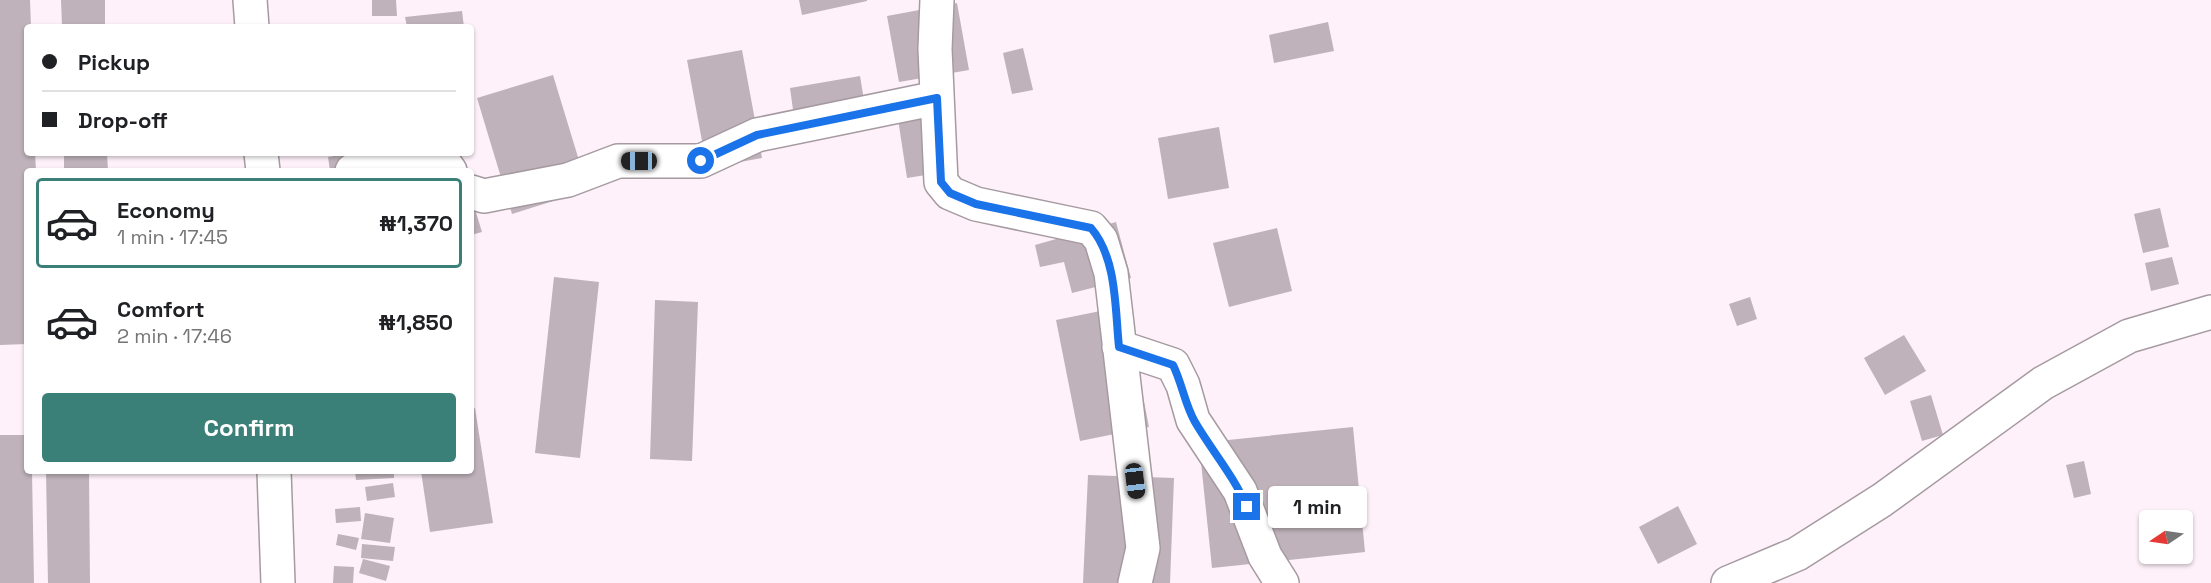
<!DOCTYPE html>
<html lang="en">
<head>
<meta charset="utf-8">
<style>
	body { margin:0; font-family:"Space Grotesk",sans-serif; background:#f6f6f6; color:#202124; height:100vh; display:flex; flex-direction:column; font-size:22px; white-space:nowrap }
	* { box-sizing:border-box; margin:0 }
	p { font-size:20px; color:#757577 }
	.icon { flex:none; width:33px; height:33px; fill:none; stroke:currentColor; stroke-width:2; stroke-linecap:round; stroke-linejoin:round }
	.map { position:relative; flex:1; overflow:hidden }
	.drawer { position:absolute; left:24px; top:168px; width:450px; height:306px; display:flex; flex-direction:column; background:#fff; border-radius:6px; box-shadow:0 2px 4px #0004 }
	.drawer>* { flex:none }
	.guide { position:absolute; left:24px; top:24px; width:450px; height:132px; border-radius:6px; box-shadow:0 2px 4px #0004; display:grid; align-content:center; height:132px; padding:0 18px; background:#fff }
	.needle { width:39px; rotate:257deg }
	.controls { position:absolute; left:2139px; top:510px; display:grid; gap:12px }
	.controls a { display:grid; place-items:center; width:54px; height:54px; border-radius:6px; background:#fff; box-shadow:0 2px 4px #0004; font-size:30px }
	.end { position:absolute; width:27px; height:27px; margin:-14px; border:8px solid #1a73e8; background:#fff; box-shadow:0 0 0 3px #fff }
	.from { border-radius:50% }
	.bubble { position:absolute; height:42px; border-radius:6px; background:#fff; box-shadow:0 2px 4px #0004; font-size:20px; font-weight:800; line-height:42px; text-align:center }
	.car { position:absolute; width:18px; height:36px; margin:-18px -9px; border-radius:8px; box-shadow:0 0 4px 2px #0007; background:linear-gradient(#222 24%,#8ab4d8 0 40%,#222 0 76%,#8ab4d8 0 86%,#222 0) }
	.guide b { display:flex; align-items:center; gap:21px; height:57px; font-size:22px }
	.guide b+b { border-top:2px solid #e0e0e0 }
	.guide i { width:15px; height:15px; background:#202124 }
	ul { padding:10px 0 0; list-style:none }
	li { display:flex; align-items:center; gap:18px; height:90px; margin:0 12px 9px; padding:0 6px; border:3px solid transparent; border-radius:6px }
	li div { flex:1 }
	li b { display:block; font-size:22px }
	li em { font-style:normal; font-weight:800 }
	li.selected { border-color:#3a8078 }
	li>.icon { width:54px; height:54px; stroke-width:1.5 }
	.action { display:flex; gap:12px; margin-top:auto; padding:12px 18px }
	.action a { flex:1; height:69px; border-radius:6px; background:#3a8078; color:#fff; font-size:24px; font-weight:800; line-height:69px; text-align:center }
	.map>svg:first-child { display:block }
	.building { fill:#bfb2ba }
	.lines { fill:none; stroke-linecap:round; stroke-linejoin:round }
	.street-casing { stroke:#a69aa1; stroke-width:36 }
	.street { stroke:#fff; stroke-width:33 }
	.route { stroke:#1a73e8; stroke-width:8 }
</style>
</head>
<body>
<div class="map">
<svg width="2211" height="583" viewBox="0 0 2211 583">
	<rect width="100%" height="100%" fill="#fef1f9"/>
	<!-- building -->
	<path class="building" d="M0,0h30l1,27h-4v126h8l1,18h-9v173l-27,1z
		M61,0h44v27h-43z
		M372,0h24l1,16h-25z
		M799,0h68v1l-65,14z
		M957,3l12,67 -70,12 -12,-66z
		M462,11l2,16h-57l-2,-10z
		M1328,22l6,29 -60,12 -5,-28z
		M1023,48l10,42 -21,4 -9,-41z
		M742,50l20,108 -55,10 -20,-108z
		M553,75l35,115 -76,24 -35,-116z
		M860,76l5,30 -71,11 -4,-29z
		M940,100l11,71 -44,7 -11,-72z
		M1219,127l10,61 -61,11 -10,-61z
		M64,153h43l1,18h-44z
		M353,153l2,18h-25l-2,-14z
		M471,196l11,36 -11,3z
		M2160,208l9,39 -26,6 -9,-39z
		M1116,222l15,56 -59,15 -8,-31 -24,5 -5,-22z
		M1277,228l15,63 -63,16 -16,-64z
		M2172,257l7,27 -28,7 -6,-28z
		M554,277l45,5 -19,176 -45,-5z
		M1750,297l7,22 -20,7 -8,-22z
		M655,300l43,2 -6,159 -42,-2z
		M1125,306l24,121 -69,14 -24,-121z
		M1904,335l22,36 -41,24 -21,-37z
		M1931,395l12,40 -21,6 -12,-40z
		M475,408l18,115 -63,9 -9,-61h50v-62z
		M1353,427l12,125 -153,16 -13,-125z
		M0,435h27v36h5l2,112h-34z
		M2084,461l7,33 -17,4 -8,-33z
		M46,471h43l1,112h-42z
		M355,471h39v7l-38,2z
		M1088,475l86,3 -4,105h-87z
		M393,483l2,14 -28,4 -2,-14z
		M1678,506l19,38 -39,20 -19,-37z
		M360,507l1,14 -25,2 -1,-14z
		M365,513l29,5 -4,25 -29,-4z
		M338,534l21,4 -3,12 -20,-5z
		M362,544l33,3 -2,14 -32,-3z
		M363,559l27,7 -4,15 -27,-8z
		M334,566l20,1 -1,16h-20z"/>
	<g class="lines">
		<!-- street casing -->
		<g class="street-casing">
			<path id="street" d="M250,0l2,27
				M937,0l-2,49 6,133 9,11 26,11 115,24 10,12 10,33 32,275 -8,35
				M261,153l2,18
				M352,171l38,-10 55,3 5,7
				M471,192l13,4 84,-16 50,-19h83l56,-26 180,-37
				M1119,347l54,18 10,20 10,35 47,71 25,65 17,27
				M274,471l4,112
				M1728,583l69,-29 85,-54 161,-117 86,-47 82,-24"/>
		</g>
		<!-- street -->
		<use href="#street" class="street"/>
	</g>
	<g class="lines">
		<!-- route -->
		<path class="route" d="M701,161l56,-26 180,-37 4,84 9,11 26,11 115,24c26,30 24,81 28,119l54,18c9,18 12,40 22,57 17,29 39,54 52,85"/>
	</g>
</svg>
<div class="controls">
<a><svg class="needle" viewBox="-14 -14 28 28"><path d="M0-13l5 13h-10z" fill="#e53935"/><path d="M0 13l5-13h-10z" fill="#757577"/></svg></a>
</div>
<i class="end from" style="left:701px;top:161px"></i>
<i class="end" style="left:1247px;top:507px"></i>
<div class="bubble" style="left:1268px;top:486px;width:99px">1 min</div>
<i class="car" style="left:639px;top:161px;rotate:270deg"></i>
<i class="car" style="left:1135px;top:481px;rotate:173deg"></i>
<div class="guide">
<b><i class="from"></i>Pickup</b>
<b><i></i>Drop-off</b>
</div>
<section class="drawer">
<ul>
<li class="selected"><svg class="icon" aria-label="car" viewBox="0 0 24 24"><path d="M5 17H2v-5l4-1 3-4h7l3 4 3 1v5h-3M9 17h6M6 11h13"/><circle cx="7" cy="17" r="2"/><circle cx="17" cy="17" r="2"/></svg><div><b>Economy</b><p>1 min · 17:45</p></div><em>₦1,370</em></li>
<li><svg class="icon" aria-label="car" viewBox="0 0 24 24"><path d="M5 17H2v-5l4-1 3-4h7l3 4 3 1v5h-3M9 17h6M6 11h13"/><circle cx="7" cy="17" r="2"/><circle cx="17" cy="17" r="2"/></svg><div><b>Comfort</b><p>2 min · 17:46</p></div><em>₦1,850</em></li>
</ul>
<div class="action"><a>Confirm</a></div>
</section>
</div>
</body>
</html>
